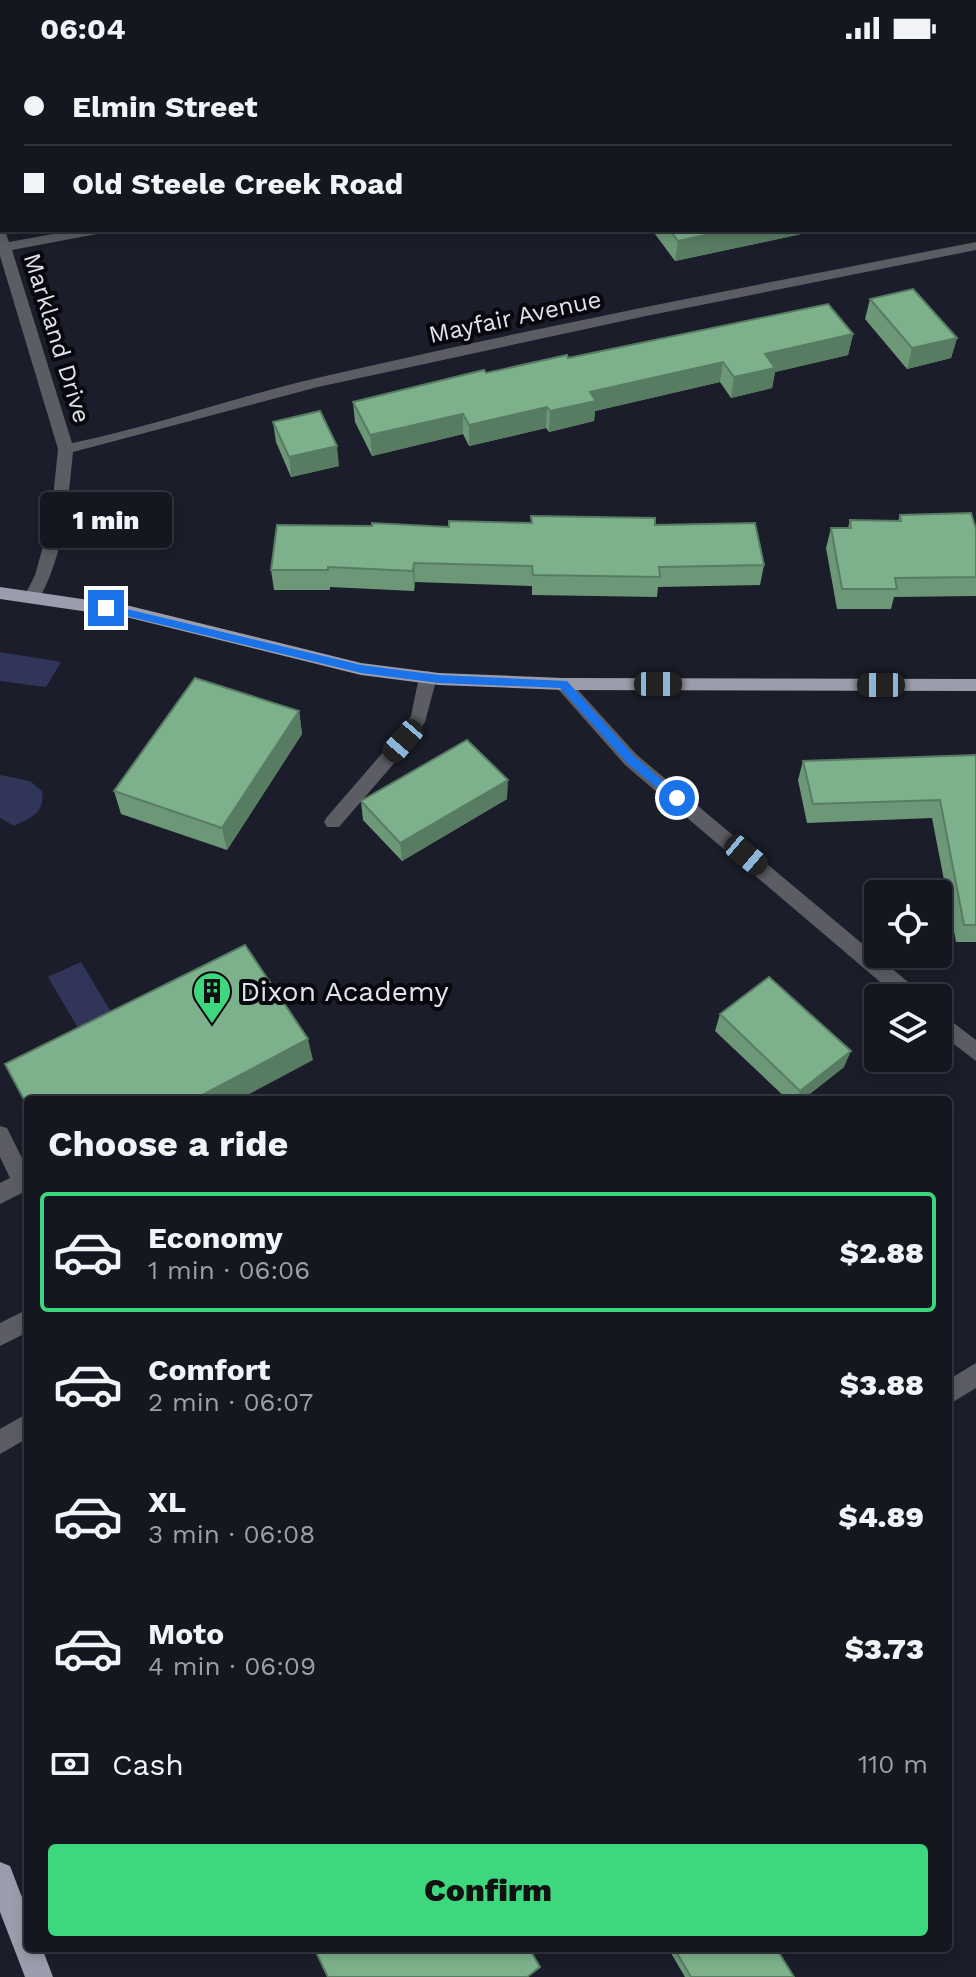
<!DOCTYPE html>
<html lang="en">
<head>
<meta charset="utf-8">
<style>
	body { margin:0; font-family:"Work Sans",sans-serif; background:#1d1f29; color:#f1f3f6; height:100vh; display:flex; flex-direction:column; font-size:30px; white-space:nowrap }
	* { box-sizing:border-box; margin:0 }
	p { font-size:26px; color:#9d9fa5 }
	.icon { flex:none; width:44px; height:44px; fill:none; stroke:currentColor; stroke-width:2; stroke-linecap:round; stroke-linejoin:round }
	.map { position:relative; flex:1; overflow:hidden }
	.details { position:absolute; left:24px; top:1040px; width:928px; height:856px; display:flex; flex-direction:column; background:#141620; border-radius:8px; box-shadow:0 4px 12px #0003,0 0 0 2px #33353e }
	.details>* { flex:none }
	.guide { position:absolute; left:0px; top:0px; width:976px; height:176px; box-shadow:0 4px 12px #0003,0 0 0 2px #33353e; display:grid; align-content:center; height:176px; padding:0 24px; background:#141620 }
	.buttons { position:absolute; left:864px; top:824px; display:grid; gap:16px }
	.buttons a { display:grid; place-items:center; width:88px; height:88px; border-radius:8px; background:#141620; box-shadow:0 4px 12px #0003,0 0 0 2px #33353e; font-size:40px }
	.end { position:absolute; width:36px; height:36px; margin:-18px; border:10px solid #1a73e8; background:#fff; box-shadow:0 0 0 4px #fff }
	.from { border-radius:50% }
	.bubble { position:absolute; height:56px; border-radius:8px; background:#141620; box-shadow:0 4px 12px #0003,0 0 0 2px #33353e; font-size:26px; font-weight:800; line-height:56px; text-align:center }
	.car { position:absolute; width:24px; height:48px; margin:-24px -12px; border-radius:10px; box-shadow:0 0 6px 2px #0007; background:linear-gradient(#222 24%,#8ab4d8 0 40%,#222 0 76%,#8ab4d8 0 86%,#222 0) }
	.guide b { display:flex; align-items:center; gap:28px; height:76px; font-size:30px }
	.guide b+b { border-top:2px solid #33353e }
	.guide i { width:20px; height:20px; background:#f1f3f6 }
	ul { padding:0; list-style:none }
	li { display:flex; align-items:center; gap:24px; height:120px; margin:0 16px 12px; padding:0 8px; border:4px solid transparent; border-radius:8px }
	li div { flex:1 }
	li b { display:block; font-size:30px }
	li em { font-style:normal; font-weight:800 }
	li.active { border-color:#3dd77e }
	li>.icon { width:72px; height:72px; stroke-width:1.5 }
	h2 { padding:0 24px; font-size:36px; line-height:96px }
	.pay { display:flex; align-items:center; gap:20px; height:88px; padding:0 24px; font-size:30px }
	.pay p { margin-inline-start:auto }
	.cta { display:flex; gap:16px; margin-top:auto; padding:16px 24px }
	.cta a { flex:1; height:92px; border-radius:8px; background:#3dd77e; color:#111; font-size:32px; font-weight:800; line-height:92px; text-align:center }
	.status { display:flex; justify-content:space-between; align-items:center; height:56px; padding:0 40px; background:#141620; direction:ltr }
	.status svg { height:22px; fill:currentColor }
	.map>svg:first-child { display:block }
	.green { fill:#31355a }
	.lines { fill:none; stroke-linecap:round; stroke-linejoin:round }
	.minor { fill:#5c5d64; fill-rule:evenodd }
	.major { fill:#9b9dac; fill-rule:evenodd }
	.wall { fill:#6c9878 }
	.shaded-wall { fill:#587c62 }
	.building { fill:#7db18c; stroke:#587c62; stroke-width:2 }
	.route { fill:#1a73e8 }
	.labels { text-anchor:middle; stroke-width:8; stroke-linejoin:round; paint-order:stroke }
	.far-street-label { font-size:24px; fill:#e1e3ec; stroke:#07070d }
	.poi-label { font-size:28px; fill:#e1e3ec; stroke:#07070d; text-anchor:start }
</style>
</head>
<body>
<div class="status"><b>06:04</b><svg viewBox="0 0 49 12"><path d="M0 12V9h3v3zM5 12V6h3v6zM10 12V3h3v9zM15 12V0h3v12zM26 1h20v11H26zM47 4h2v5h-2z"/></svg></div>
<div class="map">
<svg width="976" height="1921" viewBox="0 0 976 1921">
	<rect width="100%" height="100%" fill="#1b1d2a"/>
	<!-- green -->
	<path class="green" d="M0,596l61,10 -15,25 -46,-6z
		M0,719l30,6 12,10c3,22 -10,26 -28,35l-14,-8z
		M81,906l30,50 -33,16 -30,-51z"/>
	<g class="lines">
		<!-- minor -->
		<path class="minor" d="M462,0h12l-13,2z
			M534,0h12v2h-12z
			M974,153l2,1v9l-2,-1z
			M0,174l5,1 4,11 66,-12h29l-7,4 -85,16 60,193c83,-17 163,-46 245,-65 219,-51 439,-93 659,-136v8l-330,66 -328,71 -245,65c-5,51 -9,102 -34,147l-6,2 -8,-6 10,-20 16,-57 7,-69 -58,-193z
			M428,615l9,6 -12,45 -16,24 -70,81h-12l-3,-5 3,-5 70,-81 14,-20 8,-39z
			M563,622l6,2 68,75 283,237 3,6h-24l-274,-233 -68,-77 -3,-4 3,-4z
			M938,955l38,29v21l-38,-29z
			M0,1070l7,2 21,42v20l-28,14v-21l10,-5 -10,-21z
			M28,1253v23l-28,14v-23z
			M976,1307v25l-28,17v-25z
			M28,1357v25l-28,16v-25z"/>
		<!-- major -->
		<path class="major" d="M0,531l130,19 231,57 78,10 124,5 413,1v12l-413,-1 -124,-5 -78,-10 -231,-57 -130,-19z
			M0,1806l10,4 18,47v35h14l11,29h-28l-25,-65z"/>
	</g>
	<!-- wall -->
	<path class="wall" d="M12,0h63l1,2h-62z
		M836,0h43l2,2h-44z
		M652,174h168l-145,31z
		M870,243l87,39 -6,20 -44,11 -42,-50z
		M853,278l-5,21 -73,17 -3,16 -41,10 -11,-16 -125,29 -1,10 -45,11 -3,-4 -77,18 -6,-12 -91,22 -17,-34 -2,-20 133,-29 82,-15z
		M273,366l66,44 -48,11 -15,-35z
		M900,459l76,14v67l-82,1 -3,12h-54l-11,-61 5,-20h17l2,-8 48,1z
		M655,469l109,40 -4,20 -102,2 -1,10 -125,-2v-9l-117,-4 -1,9 -84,-4v3h-56l-3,-20 178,-43z
		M299,655l3,23 -75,116 -106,-36 -7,-23z
		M976,699v187h-20l-24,-124 -125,5 -9,-43 5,-19z
		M507,743l-105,62 -39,-41 -2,-19z
		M720,958l124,53 -42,33h-14l-73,-69z
		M668,1892h108l18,29h-109z"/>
	<!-- shaded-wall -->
	<path class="shaded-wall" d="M728,174h92l-145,31 3,-20z
		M853,278l-5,21 -73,17 -3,16 -41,10 3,-21 31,-23z
		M957,282l-6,20 -44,11 5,-21z
		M723,306l-3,20 -125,29 -1,10 -45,11 1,-21 40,-19z
		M547,351l-1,21 -77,18v-21z
		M463,358v20l-91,22 -2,-21z
		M337,390l2,20 -48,11 -2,-20z
		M414,507l1,19 -1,9 -1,-20z
		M299,655l3,23 -75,116 -5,-22z
		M508,724l-1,19 -105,62 -2,-18z
		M308,983l5,21 -75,40h-45z
		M851,995l-7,16 -42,33h-5l3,-9z"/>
	<!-- building -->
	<path class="building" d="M28,0h47l1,2h-46z
		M849,0h30l2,2h-31z
		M670,174h58l-50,11z
		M913,233l44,49 -45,10 -42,-49z
		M828,248l25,30 -88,20 10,14 -41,9 -11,-15 -133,30 6,9 -46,10 -3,-4 -78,18 -6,-11 -93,21 -17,-33 131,-32 2,3 81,-18 1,3z
		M320,355l17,35 -48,11 -16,-35z
		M971,457l5,16v48l-81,1 2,11h-55l-11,-61h20l-1,-8 51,1 -1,-6z
		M531,460l124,2v7l100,-2 9,42 -105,2 1,10 -127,-2 -1,-9 -118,-3 -1,8 -85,-4v3h-57l6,-45 95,1v-3l77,4v-6l83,2z
		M195,622l104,33 -77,117 -108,-37z
		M467,684l41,40 -108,63 -39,-42z
		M976,699v170h-12l-24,-125 -127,4 -10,-43z
		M245,889l63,94 -115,61h-165v7l-23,-43z
		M769,921l82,74 -51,40 -80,-77z
		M314,1892h215l11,19 -13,10h-199z
		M674,1892h102l18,29h-103z"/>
	<!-- route -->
	<path class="route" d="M106,548l255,61 78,10 128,6 68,76 48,41 -2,3h-8l-46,-38 -67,-75 -121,-5 -78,-10 -259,-63 -1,-2z"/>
	<!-- icons -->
	<defs>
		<g id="building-pin" transform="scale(2)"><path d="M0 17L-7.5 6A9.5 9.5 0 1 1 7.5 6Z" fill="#3dd77e" stroke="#07070d"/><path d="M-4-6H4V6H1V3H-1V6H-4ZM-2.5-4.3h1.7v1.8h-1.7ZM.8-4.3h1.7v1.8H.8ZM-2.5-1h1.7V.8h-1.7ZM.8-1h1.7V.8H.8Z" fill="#111"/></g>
	</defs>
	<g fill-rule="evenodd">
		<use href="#building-pin" x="212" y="935"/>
	</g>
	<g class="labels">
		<!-- far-street labels -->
		<g class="far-street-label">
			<text transform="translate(515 261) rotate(-12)" y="8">Mayfair Avenue</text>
			<text transform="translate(57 282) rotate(73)" y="8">Markland Drive</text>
		</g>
		<!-- poi labels -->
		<g class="poi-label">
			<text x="240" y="945">Dixon Academy</text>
		</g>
	</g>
</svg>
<div class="buttons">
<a><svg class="icon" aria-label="locate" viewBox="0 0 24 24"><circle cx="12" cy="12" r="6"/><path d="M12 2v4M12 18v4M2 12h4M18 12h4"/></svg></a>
<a><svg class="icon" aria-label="layers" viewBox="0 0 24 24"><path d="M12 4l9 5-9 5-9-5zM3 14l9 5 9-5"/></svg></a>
</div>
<i class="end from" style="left:677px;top:742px"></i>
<i class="end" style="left:106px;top:552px"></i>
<div class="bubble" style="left:40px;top:436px;width:132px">1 min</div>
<i class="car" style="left:658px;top:628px;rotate:90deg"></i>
<i class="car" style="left:881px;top:629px;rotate:270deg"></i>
<i class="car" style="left:403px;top:685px;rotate:221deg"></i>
<i class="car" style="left:746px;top:799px;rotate:130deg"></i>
<div class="guide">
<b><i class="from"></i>Elmin Street</b>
<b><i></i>Old Steele Creek Road</b>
</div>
<section class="details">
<h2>Choose a ride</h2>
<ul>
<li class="active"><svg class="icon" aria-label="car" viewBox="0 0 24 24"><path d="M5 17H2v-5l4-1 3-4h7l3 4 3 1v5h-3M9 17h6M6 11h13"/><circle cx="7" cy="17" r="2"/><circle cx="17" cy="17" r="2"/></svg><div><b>Economy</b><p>1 min · 06:06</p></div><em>$2.88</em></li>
<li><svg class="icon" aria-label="car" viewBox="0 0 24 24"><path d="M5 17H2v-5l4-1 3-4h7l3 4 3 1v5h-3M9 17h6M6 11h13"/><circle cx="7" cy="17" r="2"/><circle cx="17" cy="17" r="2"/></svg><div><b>Comfort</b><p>2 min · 06:07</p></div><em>$3.88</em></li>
<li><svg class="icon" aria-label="car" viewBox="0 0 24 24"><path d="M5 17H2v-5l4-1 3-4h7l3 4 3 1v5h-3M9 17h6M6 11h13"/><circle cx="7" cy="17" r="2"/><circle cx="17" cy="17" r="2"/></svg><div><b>XL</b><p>3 min · 06:08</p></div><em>$4.89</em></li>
<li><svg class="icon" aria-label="car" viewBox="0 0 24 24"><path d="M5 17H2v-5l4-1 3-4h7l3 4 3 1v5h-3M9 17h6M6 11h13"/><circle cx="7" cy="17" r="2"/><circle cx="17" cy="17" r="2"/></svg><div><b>Moto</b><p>4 min · 06:09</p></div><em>$3.73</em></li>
</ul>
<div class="pay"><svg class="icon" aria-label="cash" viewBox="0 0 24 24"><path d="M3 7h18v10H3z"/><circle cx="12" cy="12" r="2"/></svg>Cash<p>110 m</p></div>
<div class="cta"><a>Confirm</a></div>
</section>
</div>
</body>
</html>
